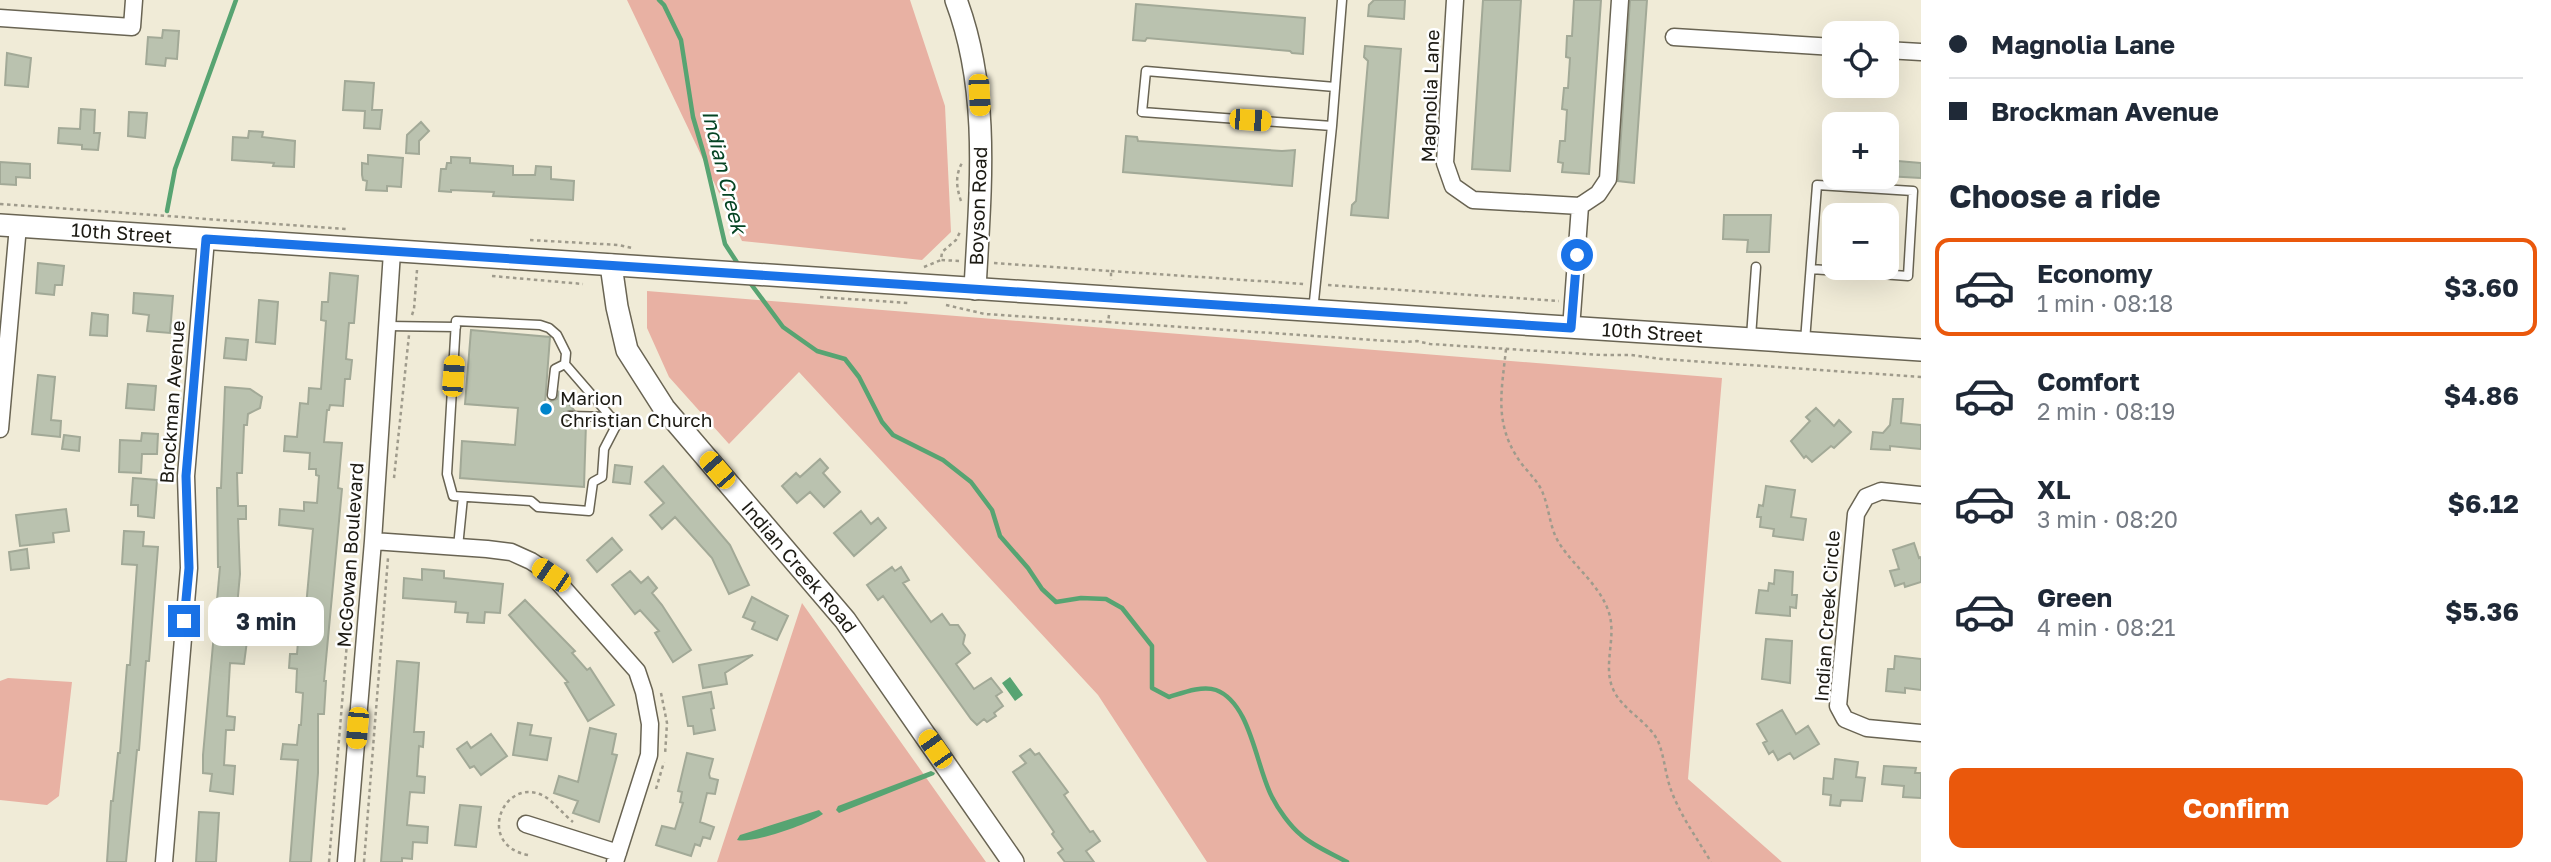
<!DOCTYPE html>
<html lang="en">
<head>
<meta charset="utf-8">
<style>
	body { margin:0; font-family:"Golos Text",sans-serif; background:#f2f2f3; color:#1f2937; height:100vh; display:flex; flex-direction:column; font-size:26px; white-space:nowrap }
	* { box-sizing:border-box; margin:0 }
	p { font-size:23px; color:#747a83 }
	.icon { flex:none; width:38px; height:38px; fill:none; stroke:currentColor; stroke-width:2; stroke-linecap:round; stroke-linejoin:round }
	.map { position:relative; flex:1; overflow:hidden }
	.sheet { display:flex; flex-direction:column; background:#fff; width:630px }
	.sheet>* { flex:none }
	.banner { display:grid; align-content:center; height:154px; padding:0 28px; background:#fff }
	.tools { position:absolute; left:1822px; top:21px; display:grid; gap:14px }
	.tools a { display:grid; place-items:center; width:77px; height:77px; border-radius:14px; background:#fff; box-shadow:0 7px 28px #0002; font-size:35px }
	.end { position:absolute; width:32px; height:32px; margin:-16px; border:9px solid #1a73e8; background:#fff; box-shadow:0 0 0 4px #fff }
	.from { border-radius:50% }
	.bubble { position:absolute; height:49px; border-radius:14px; background:#fff; box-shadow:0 7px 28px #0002; font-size:23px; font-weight:700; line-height:49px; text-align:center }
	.car { position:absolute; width:21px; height:42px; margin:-21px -10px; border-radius:9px; box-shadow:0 0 5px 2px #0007; background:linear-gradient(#f5c518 24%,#345 0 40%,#f5c518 0 76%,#345 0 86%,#f5c518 0) }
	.banner b { display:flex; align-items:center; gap:24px; height:66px; font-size:26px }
	.banner b+b { border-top:2px solid #e0e1e3 }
	.banner i { width:18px; height:18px; background:#1f2937 }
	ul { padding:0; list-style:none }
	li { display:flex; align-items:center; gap:21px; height:98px; margin:0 14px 10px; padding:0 14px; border:4px solid transparent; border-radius:14px }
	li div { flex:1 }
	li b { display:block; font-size:26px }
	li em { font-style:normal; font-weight:700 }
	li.on { border-color:#ea580c }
	li>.icon { width:63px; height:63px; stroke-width:1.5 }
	h2 { padding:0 28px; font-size:32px; line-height:84px }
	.button { display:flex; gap:14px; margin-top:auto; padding:14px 28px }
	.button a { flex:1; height:80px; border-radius:14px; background:#ea580c; color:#fff; font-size:28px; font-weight:700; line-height:80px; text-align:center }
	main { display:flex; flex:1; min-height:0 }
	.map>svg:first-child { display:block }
	.green { fill:#e8b1a3 }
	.water { fill:#57a472 }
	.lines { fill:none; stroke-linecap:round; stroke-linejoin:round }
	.stream { stroke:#57a472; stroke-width:4.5 }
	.building { fill:#bac2af; stroke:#a2a997; stroke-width:2 }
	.service-casing { stroke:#696453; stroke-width:11 }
	.minor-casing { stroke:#696453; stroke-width:19 }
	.tertiary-casing { stroke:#696453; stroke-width:24 }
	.path { stroke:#9f9b8c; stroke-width:2.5; stroke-dasharray:3.5 3.5; stroke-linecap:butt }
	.service { stroke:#fff; stroke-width:8 }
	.minor { stroke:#fff; stroke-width:16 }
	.tertiary { stroke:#fff; stroke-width:21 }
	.route { stroke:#1a73e8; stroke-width:9 }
	.poi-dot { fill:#0084cb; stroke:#fff; stroke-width:2.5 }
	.labels { text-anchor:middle; stroke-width:5; stroke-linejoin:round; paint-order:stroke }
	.street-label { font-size:19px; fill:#1c1a13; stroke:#fff }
	.poi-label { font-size:19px; fill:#1c1a13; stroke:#fff; text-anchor:start }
	.water-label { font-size:21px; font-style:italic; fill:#054423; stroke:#fff }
</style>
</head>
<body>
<main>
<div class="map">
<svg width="1921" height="862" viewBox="0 0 1921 862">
	<rect width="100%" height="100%" fill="#f0ebd7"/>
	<!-- green -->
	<path class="green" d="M627,0h283l35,106 6,126 -29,28 -180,-19z
		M647,291l1075,87 -34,401 94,83h-575l-109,-167 -299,-323 -70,72 -60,-67 -22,-49z
		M802,603l184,259h-269z
		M8,678l64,4 -13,114 -12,9 -47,-5v-119z"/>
	<!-- water -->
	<path class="water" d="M1010,677l13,18 -8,6 -13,-18z
		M931,771l4,2 -1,2 -95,38 -3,-3 2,-4 8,-3z
		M819,810l4,4c-14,10 -70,30 -86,26l3,-5z"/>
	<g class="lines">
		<!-- stream -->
		<path class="stream" d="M659,0l5,5 17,35 12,77 12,41 20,86 15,23
			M167,211l8,-42 61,-169
			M748,280l35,47 34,24 28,8 14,18 23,45 11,13 50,25 28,22 21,28 8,26 28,32 14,21 14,13 25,-4 25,1 16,9 30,38v42l17,9c13,-4 33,-12 47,-7 35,13 40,77 56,107 6,12 18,29 29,38 12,11 32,19 46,27"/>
	</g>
	<!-- building -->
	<path class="building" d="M1374,0h31l-1,19 -36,-3 1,-11z
		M1483,0h38l-11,171 -38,-2z
		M1574,0h27l-12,174 -27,-2 1,-9 -5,-1 2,-21h5l2,-31 -5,-1 2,-21h4l2,-30 -4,-1 1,-21h5z
		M1630,0h17l-13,183 -16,-2z
		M1136,4l169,14 -2,36 -11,-1 -2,-2 -143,-13 -2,3 -12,-1z
		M163,30l16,1 -2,28 -11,-1 -1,8 -19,-2 2,-27 14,1z
		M1365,46l36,3 -13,169 -37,-3 1,-10 4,-4 12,-140 -4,-4z
		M7,53l24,5 -3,29 -23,-2z
		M345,81l29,2 -2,27h10l-2,19 -16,-1 1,-17 -22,-1z
		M81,109l14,1 -1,23h6l-2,17 -16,-1v-4l-24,-2 1,-15 21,1z
		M129,112l18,1 -2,25 -17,-2z
		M421,122l8,9 -10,10v13l-13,-1 1,-18z
		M249,131l14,1 -1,5 33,4 -1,26 -21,-1 1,-3 -42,-3 1,-23 15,1z
		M1126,136l11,1 1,4 144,10 13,-1 -3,36 -169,-14z
		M368,155l35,3 -2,29 -14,-1v5l-21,-1 1,-9 -4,-1 -1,-5v-12l6,1z
		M451,157l19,1v5l43,3v9h22l1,-9 15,1v12l23,2 -1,19 -80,-4 1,-4 -43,-2v2l-12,-1 2,-22h5l1,-6h4z
		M1886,160l35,3v15l-35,-2z
		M0,162l30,2v14l-14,-1v8l-16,-1z
		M1724,215h47l-2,37h-22l1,-12 -25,-1z
		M38,263l26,3 -2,19h-7l-1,10 -18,-2z
		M330,273l28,3 -4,47h-5l-3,36 6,1 -2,19h-5l-2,27 -13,-1 -1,5h-2l-3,32 18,1 -4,45 4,1 -18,192h2l-2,33h-6v59l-7,89h-21l8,-102 -17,-1 2,-15 14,1 2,-20h2l2,-32 -7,-1 1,-23 -8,-1 1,-14h7l2,-25h5l9,-100 -34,-4 1,-16 24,2v-9l13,1 2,-27 -3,-1v-6h-7l1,-16 -26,-2 1,-15 12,1 3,-34 8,1 1,-16 12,1 5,-68 -5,-1 1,-18h6z
		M134,293l39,3 -3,37 -23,-2 2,-16 -16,-2z
		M259,300l19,2 -3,42 -19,-2z
		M92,313l16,2 -1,21 -17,-1z
		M471,330l79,7 -5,66 12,-4 2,-7 15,18 -10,2 -3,9 25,2 -2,64 -124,-9 2,-37 53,4 3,-37 -53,-4z
		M226,338l22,2 -2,20 -22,-2z
		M38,375l17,2 -4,43 10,1 -1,16 -28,-3z
		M128,384l28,2 -2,24 -28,-2z
		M225,387l25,2 12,8 -2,11 -12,6 -1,11h-3l-2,48h-5l1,33h8v13h-8l2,55 -6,66 13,1 -3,23 -14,-1 -3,53 8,1 -1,13h-8l-2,35 11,1 -2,28 -23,-3 2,-17 -9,-1v-18l17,-188h-2l-1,-79h4z
		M1893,399h10l-2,24 20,2v24l-31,-3v4l-19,-1 2,-17 10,1 7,-8z
		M1816,408l18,18 5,-6 12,12 -17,16 -3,-2 -19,16 -6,-6 -2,2 -13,-17 19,-20 -4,-4z
		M142,433l16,1 -1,20h-15l-1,19 -22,-1 1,-32 21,1z
		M64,435l16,2 -1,14 -17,-2z
		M820,459l8,9 -5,5 17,19 -16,15 -14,-15 -13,11 -15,-17 14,-13 4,4z
		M615,465l17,2 -2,17 -17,-2z
		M663,466l67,79 19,40 -20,9 -17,-36 -37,-41 -13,12 -12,-14 14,-12 -19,-21z
		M133,478l24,2 -3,38 -16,-2v-11h-7z
		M1766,486l29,4 -4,27 15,2 -3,21 -30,-4 1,-7 -14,-2 1,-10h-4l2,-12 4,1z
		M66,509l3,22 -16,2 1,9 -34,4 -4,-31z
		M861,511l10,13 7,-6 8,10 -32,28 -20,-23z
		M124,531l20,1 -1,14 15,1 -9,114h-3l-7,89h-2l-11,112h-19l4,-61h2l5,-48h2l7,-88h3l7,-100 -15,-1z
		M612,538l10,12 -25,22 -10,-12z
		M1914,543l5,15 2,-1v25l-16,5 -1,-4 -9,3 -5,-15 9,-2 -6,-19z
		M27,549l2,19 -18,2 -2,-18z
		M892,567l3,4 6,-4 8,13 -6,3 28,39 11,-8 8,11h8l7,10 -2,9 7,9 -14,11 18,25 17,-11 11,14 -6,4 7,10 -9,7 2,3 -9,6 -3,-3 -7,6 -6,-6 -88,-123 -5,4 -11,-15z
		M422,569l22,2v7l59,6 -3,29 -15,-1 -1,11 -17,-1 1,-9 -13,-1 1,-10 -53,-4 1,-20 18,2z
		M1775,570l18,2 -1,23h5l-1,13 -6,-1v9l-34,-3 3,-23 9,1 1,-8 5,1z
		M630,571l11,12 7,-6 9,11 -5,5 10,12 29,45 -18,12 -18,-29 4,-2 -19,-21 -5,4 -23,-29z
		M752,597l36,19 -11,24 -25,-11 3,-7 -12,-5z
		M525,600l50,51 -3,2 15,17 3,-2 24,37 -26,16 -23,-38 3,-1 -59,-67z
		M1766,639l26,2 -2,42 -28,-4z
		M753,655l-28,18 2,11 -24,4 -4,-23z
		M1895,656l26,3v31l-16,-2v5l-19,-2 2,-22h6z
		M397,661l22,2 -5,69h10l-1,15 -4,-1 -2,30 8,1 -1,16 -14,-1 -3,33 21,2 -1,16 -14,-1 -1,17 -10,-1v4h-21z
		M711,692l3,16 -3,1 4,21 -21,4 -1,-8h-5l-5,-29z
		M1782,710l14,24 12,-8 11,18 -25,15 -4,-6 -12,7 -5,-9 -4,3 -6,-11 4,-2 -10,-17z
		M518,723l14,2 -2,10 21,3 -4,22 -34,-5z
		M590,728l26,6 -4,20 5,1 -18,67 -26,-9 5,-12 -24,-8 5,-17 19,6z
		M491,734l16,22 -26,19 -7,-9 -4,2 -13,-19 10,-7 4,6z
		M1030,749l5,6 4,-2 29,39 -4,3 26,37 3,-1 7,10 -14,10 8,11h-29l-7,-9 5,-4 -11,-15 2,-2 -41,-60 13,-9 -6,-7z
		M687,753l26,6 -4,15 1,4 8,2 -3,14 -8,-1 -7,29 14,5 -4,12 -7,-2 -3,9 -5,-2 -4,12 -35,-11 6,-19 13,3 8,-26 -3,-1 2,-10 -4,-1z
		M1835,759l23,3 -2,15 9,1 -3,23 -21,-1 -1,6 -10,-1 1,-10 -8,-1 1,-16 9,1z
		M1884,766l32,2 -1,5h6v25l-18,-1 1,-11 -22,-2z
		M460,805l21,2 -5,40 -21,-2z
		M199,812l20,1 -3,49h-20z"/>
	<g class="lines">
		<!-- service casing -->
		<g class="service-casing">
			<path id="service" d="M1332,126l-190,-14 4,-41 189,16
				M1313,311l19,-185 10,-126
				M456,321l84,4 9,3 8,7 9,18 -1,11 52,60 -13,25 -2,28 -9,5 -4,29 -51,-4 -7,-6 -78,-5 -6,-22z
				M387,326l69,1
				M1751,337l5,-70
				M1805,341l12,-156 96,6 -5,85 -97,-7
				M552,395l3,-26 10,-5
				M569,416l43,1
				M458,547l5,-50"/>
		</g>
		<!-- minor casing -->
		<g class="minor-casing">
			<path id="minor" d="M1455,0l-10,163 8,23 20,14 107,6 18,-12 10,-15 12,-179
				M0,18l132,9 2,-27
				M1674,37l160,10
				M1886,50l35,2
				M1571,329l9,-123
				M0,429l18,-203
				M1921,495l-40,-4 -15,6 -10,17 -18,192 7,13 22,9 54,5
				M373,541l114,8 24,3 20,9 20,13 86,97 7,21 6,32 -1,31 -34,107
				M526,824l92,29
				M164,862l25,-294 -3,-92 20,-237
				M346,862l27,-321 19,-289"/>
		</g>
		<!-- tertiary casing -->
		<g class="tertiary-casing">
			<g id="tertiary">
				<path d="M956,0c35,93 24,192 19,289"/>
				<path id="s1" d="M0,225l1921,125"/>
				<path id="s2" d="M611,265l6,42 10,43 37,58 181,212 168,242"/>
			</g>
		</g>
		<!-- path -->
		<path class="path" d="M961,201c-5,-15 -6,-26 2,-40
			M0,204l346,25
			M530,240l89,5 13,3
			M959,261l-18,-1 1,-8 14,-12 4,-8
			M994,263l117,8v9
			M924,267l17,-7
			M1111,271l193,13
			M492,276l91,8
			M1328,285l231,16
			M820,297l88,6
			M946,305l39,9 123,8
			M412,315l2,-6 3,-39
			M1109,315l-1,7 296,20 13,-1 13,3 172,11h29l31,4 259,18
			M1506,349c-4,40 -12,72 11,108 7,12 19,21 25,34 8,18 7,38 19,55 15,22 38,39 47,64 10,26 -6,54 5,79 9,21 34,31 45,52 6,14 7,31 12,46 9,27 27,51 41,75
			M394,478l15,-143
			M661,693l6,30 -2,32
			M656,789l8,-27
			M528,855c-53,-10 -25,-80 16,-59 10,6 20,19 29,26
			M329,862l30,-366
			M364,862l24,-304"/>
		<!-- service -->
		<use href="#service" class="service"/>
		<!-- minor -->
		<use href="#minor" class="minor"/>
		<!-- tertiary -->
		<use href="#tertiary" class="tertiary"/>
	</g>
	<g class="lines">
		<!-- route -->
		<path class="route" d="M184,621l5,-53 -3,-92 20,-237 1365,89 6,-73"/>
	</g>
	<!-- markers -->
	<circle class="poi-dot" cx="546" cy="409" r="7"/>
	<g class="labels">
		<!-- street labels -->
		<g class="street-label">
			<text transform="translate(1430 96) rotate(-88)" y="7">Magnolia Lane</text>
			<text transform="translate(978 206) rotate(-88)" y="7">Boyson Road</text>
			<text dy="7" stroke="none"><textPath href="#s1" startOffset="122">10th Street</textPath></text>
			<text dy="7" stroke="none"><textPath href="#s1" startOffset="1656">10th Street</textPath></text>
			<text transform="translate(172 402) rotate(-86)" y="7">Brockman Avenue</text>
			<text transform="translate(350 555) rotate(-86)" y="7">McGowan Boulevard</text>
			<text dy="7" stroke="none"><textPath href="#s2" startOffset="364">Indian Creek Road</textPath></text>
			<text transform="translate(1827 616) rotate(-86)" y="7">Indian Creek Circle</text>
		</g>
		<!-- poi labels -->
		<g class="poi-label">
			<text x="560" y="405">Marion<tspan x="560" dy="22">Christian Church</tspan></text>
		</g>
		<!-- water labels -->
		<g class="water-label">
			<text transform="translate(724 172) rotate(76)" y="7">Indian Creek</text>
		</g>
	</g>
</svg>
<div class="tools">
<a><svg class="icon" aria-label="locate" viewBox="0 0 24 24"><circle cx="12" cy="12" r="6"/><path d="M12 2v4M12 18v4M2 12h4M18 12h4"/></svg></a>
<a>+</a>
<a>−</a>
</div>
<i class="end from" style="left:1577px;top:255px"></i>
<i class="end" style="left:184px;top:621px"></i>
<div class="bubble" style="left:208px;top:597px;width:116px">3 min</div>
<i class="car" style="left:979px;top:95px;rotate:177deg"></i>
<i class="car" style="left:1250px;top:120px;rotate:94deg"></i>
<i class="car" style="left:453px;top:376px;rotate:4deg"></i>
<i class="car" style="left:717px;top:470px;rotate:319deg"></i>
<i class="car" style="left:551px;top:575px;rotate:304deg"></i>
<i class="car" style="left:357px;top:728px;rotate:185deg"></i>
<i class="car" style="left:935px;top:749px;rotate:325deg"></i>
</div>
<section class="sheet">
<div class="banner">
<b><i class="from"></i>Magnolia Lane</b>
<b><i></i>Brockman Avenue</b>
</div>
<h2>Choose a ride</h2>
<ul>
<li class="on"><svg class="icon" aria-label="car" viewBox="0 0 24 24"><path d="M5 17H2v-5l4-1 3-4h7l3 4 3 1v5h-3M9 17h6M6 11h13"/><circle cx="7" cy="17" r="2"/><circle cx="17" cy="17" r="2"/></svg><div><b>Economy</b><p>1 min · 08:18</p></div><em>$3.60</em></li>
<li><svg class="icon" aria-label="car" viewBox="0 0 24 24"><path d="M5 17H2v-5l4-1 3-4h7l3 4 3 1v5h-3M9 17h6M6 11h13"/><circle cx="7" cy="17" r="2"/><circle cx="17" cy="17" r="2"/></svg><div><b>Comfort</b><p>2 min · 08:19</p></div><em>$4.86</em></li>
<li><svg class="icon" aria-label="car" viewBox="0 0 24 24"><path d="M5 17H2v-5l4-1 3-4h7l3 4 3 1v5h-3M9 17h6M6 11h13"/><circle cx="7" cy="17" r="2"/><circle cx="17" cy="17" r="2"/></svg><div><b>XL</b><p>3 min · 08:20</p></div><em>$6.12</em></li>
<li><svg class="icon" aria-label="car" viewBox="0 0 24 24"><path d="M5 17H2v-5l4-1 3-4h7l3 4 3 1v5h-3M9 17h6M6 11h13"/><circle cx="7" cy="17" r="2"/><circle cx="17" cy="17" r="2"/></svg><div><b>Green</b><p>4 min · 08:21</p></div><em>$5.36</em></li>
</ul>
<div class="button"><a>Confirm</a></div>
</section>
</main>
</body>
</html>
